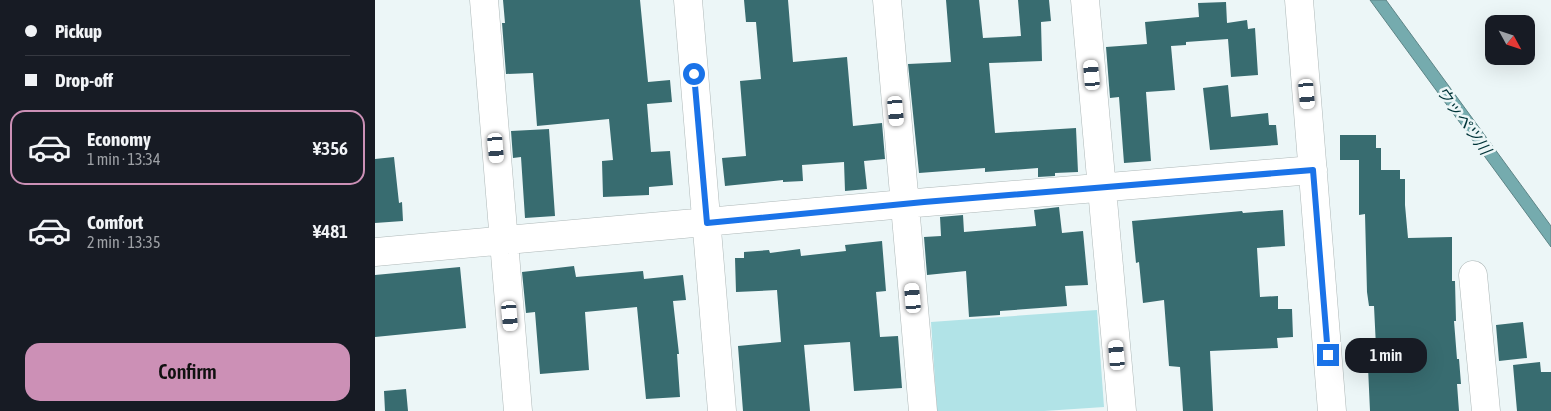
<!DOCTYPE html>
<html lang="en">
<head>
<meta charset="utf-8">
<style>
	body { margin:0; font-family:"Asap Condensed","Noto Sans JP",sans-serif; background:#20242c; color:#f1f3f6; height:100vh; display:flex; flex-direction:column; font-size:19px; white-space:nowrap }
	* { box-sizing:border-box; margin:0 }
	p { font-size:16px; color:#9ea1a6 }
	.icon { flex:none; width:28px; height:28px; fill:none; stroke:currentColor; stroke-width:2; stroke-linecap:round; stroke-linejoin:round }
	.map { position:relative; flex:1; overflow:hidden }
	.sheet { display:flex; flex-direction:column; background:#171b24; width:375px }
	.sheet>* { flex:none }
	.guide { display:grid; align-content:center; height:110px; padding:0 25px; background:#171b24 }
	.needle { width:32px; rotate:130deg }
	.buttons { position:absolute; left:1110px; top:15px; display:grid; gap:10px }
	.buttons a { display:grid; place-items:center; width:50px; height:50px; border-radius:10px; background:#171b24; box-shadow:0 5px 20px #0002; font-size:25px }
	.end { position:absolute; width:22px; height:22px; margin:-11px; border:6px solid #1a73e8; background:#fff; box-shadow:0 0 0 2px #fff }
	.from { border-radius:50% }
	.bubble { position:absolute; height:35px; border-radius:15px; background:#171b24; box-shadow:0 5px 20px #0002; font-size:16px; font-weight:600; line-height:35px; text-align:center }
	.car { position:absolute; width:15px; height:30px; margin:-15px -8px; border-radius:6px; box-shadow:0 0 4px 1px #0007; background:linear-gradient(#fff 24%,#345 0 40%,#fff 0 76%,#345 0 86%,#fff 0) }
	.guide b { display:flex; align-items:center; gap:18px; height:48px; font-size:19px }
	.guide b+b { border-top:1px solid #363941 }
	.guide i { width:12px; height:12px; background:#f1f3f6 }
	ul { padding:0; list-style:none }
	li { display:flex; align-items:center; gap:15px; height:75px; margin:0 10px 8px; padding:0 15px; border:2px solid transparent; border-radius:15px }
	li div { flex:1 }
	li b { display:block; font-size:19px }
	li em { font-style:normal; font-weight:600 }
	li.current { border-color:#cc90b6 }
	li>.icon { width:45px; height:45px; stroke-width:1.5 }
	.action { display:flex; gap:10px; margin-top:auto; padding:10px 25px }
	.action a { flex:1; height:58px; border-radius:15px; background:#cc90b6; color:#111; font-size:20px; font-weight:600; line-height:58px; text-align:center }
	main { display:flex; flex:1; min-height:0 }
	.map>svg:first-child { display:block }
	.green { fill:#b1e3e7 }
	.water { fill:#75abae; stroke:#5e8587 }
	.building { fill:#386c70 }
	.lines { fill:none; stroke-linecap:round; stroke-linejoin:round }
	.minor-casing { stroke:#aeb8b8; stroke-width:29 }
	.minor { stroke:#fff; stroke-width:28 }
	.route { stroke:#1a73e8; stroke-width:6 }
	.labels { text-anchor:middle; stroke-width:5; stroke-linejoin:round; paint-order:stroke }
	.water-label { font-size:16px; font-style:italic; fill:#003438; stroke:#ecf6f7 }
</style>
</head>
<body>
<main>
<section class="sheet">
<div class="guide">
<b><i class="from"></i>Pickup</b>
<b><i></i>Drop-off</b>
</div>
<ul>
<li class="current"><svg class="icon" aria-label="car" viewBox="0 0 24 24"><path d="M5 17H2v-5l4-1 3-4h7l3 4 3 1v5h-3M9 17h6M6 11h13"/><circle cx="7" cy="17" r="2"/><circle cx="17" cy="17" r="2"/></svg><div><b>Economy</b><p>1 min · 13:34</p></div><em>¥356</em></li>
<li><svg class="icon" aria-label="car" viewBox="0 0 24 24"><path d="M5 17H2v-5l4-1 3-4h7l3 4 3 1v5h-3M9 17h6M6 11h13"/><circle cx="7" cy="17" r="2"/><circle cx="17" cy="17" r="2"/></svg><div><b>Comfort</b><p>2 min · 13:35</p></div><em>¥481</em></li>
</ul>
<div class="action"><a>Confirm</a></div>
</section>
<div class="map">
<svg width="1176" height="411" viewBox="0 0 1176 411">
	<rect width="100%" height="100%" fill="#ecf6f7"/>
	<!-- green -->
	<path class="green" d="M722,310l7,97 -60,4h-107l-6,-89z"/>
	<!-- water -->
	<path class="water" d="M995,0h16l165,226v21z"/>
	<!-- building -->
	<path class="building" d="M128,0h137l8,82 22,-2 2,22 -25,2 4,48 19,-1 3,34 -24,2v8l-46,2 -1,-36 11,-1 -4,-41 -72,7 -4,-53 -27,1 -4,-51h3z
		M369,0h44l5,62 54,-5 6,69 29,-3 3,36 -21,2 3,28 -22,2 -1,-29 -42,3 1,16 -20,1v-2l-58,6 -3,-28 24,-2 -6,-75 21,-2 -5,-57h-10z
		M571,0h33l4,38 38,-2 -3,-36h31l2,21 -10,1 1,39 -53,2 6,70 81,-5 2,44 -23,1v3l-17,1v-9l-53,4v-4l-66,5 -11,-109 43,-2z
		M851,2l1,21 20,-3 1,9 7,-1 3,47 -27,2 -3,-38 -42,3v3l-15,1 4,44 -29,2 5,69 -27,2 -5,-66 -9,1 -4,-51 41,-3 -2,-22 54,-5 -1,-14z
		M853,85l3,32 37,-4 1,12h7l2,20 -68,5 -7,-62z
		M174,129l6,87 -30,2 -4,-61 -8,1 -2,-27z
		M965,135h36v13h5v22h19v9h5v26l3,33 44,-1v44h3l1,40h-2l3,38h2l2,25h-4l2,27h-89l-2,-44 -9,1 -2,-19 19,-2 -2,-41h-5l-2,-14 -2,-78 -6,1v-55h-19z
		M19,157l5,46 3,-1 1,19 -28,2v-64z
		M684,207l3,26 21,-2 5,54 -23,1 2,20 -67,5v4l-31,2 -3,-46 -39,4 -3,-38 17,-1 -1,-19 23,-2 1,17 72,-6 -2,-16z
		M908,210l2,36 -28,2 3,49 18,-1v13h14l1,28 -16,1 1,10 -68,3 3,60h-30l-3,-44 -11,-1 -5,-66 -21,3 -4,-41 -3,1 -4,-42 110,-10 1,2z
		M507,241l4,50 -10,1 4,45 18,-1 4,52 -48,3 -4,-49 -46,3 6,66h-67l-5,-65 43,-4 -4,-52 -41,2 -1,-34h9v-6l25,-2 1,3 30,-4 1,7 45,-5 -1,-6z
		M199,266l2,11 67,-6 1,8 39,-4 3,25 -13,1 6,53h-2l3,43 -34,2 -9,-92 -52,5 4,58 -49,4 -5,-62 -9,1 -4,-41z
		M85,267l6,61 -91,9v-62z
		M1148,322l4,36 -28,3 -3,-36z
		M1165,362l1,10h10v39h-34l-4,-46z
		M31,389l2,22h-23l-1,-20z"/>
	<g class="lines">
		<!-- minor casing -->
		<g class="minor-casing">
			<path id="minor" d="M109,0l34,411
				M313,0l34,411
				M512,0l36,411
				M710,0l37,411
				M924,0l33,411
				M0,252l529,-48 409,-34
				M1098,275l13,136"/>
		</g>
		<!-- minor -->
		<use href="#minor" class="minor"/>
	</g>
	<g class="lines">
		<!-- route -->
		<path class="route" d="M319,74l13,149 217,-21 389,-32 15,185"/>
	</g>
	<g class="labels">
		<!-- water labels -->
		<g class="water-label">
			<text transform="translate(1089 120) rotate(54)" y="6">ウッペツ川</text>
		</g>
	</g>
</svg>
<div class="buttons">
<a><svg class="needle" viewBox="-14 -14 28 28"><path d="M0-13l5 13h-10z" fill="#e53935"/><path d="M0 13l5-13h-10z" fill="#9ea1a6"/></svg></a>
</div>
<i class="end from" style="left:319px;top:74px"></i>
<i class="end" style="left:953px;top:355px"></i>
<div class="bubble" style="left:970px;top:338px;width:82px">1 min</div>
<i class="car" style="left:717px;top:75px;rotate:355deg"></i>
<i class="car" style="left:932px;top:94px;rotate:175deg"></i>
<i class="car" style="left:521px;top:111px;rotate:175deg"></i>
<i class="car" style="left:121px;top:148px;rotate:175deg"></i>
<i class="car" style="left:538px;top:298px;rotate:355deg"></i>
<i class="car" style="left:135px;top:316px;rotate:175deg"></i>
<i class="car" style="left:742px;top:355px;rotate:355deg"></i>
</div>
</main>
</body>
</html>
